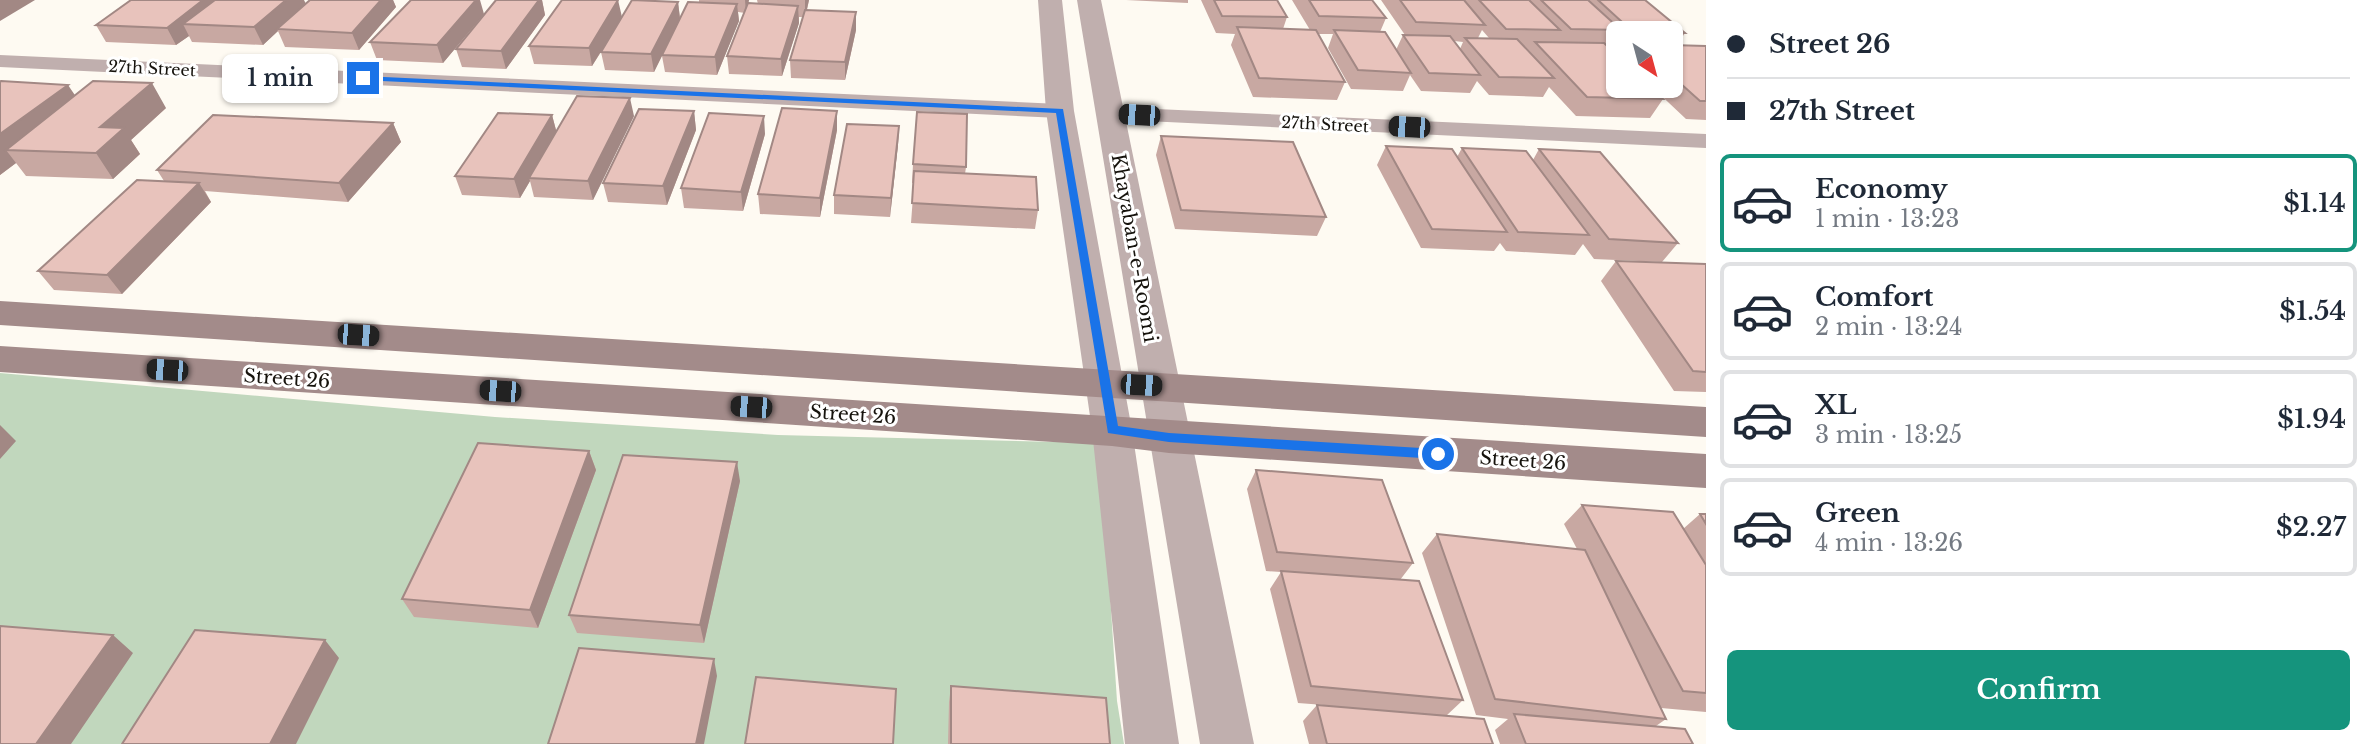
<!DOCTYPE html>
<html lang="en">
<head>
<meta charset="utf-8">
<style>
	body { margin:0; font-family:"Libre Baskerville",serif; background:#f2f2f3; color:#1f2937; height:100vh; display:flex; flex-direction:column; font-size:26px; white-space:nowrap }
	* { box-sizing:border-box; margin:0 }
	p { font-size:23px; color:#747a83 }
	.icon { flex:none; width:38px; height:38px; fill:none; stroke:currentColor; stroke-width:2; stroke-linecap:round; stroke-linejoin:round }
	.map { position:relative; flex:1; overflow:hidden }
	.panel { display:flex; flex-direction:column; background:#fff; width:665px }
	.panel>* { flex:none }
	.top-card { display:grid; align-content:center; height:154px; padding:0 21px; background:#fff }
	.needle { width:46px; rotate:144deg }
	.buttons { position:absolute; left:1606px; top:21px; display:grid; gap:14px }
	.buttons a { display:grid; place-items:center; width:77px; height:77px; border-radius:10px; background:#fff; box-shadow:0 2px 5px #0004; font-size:35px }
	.end { position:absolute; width:32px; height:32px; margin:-16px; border:9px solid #1a73e8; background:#fff; box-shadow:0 0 0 4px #fff }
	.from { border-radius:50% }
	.bubble { position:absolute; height:49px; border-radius:10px; background:#fff; box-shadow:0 2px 5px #0004; font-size:23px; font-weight:600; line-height:49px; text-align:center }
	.car { position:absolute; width:21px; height:42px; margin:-21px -10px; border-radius:9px; box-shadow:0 0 5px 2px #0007; background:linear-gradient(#222 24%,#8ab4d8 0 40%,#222 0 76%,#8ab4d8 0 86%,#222 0) }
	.top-card b { display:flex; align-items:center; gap:24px; height:66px; font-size:26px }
	.top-card b+b { border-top:2px solid #e0e1e3 }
	.top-card i { width:18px; height:18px; background:#1f2937 }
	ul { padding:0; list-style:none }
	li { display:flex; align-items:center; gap:21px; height:98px; margin:0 14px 10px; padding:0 7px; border:4px solid #e0e1e3; border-radius:10px }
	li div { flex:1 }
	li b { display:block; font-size:26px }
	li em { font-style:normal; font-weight:600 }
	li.on { border-color:#15947d }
	li>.icon { width:63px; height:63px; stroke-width:1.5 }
	.button { display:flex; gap:14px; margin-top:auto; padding:14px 21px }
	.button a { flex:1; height:80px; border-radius:10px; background:#15947d; color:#fff; font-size:28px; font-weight:600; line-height:80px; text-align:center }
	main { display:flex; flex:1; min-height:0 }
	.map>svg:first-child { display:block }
	.green { fill:#c1d7bd }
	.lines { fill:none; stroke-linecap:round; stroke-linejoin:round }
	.minor { fill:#c0afae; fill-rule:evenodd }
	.tertiary { fill:#c0afae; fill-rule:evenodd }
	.secondary { fill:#a38b8a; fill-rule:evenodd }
	.wall { fill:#c8a8a2; fill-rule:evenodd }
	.shaded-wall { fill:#a28884 }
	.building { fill:#e8c3bc; stroke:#a28884; stroke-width:2 }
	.route { fill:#1a73e8 }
	.labels { text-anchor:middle; stroke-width:6; stroke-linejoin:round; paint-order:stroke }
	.far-street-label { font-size:16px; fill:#16130d; stroke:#fff }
	.street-label { font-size:19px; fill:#16130d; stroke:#fff }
</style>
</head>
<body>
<main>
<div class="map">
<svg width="1706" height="744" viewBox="0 0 1706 744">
	<rect width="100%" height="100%" fill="#fefaf2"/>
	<!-- green -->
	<path class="green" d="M0,373l495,44 283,18 322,8 17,258 7,43h-1124z"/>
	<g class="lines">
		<!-- minor -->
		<path class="minor" d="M0,55l1060,49 8,2 3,5 -3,5 -8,2 -1060,-51z
			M1112,107l594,27v14l-602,-29 -4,-5 4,-5z"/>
		<!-- tertiary -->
		<path class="tertiary" d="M1038,0h24l12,111 58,319 47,314h-54l-33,-314 -46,-319z
			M1077,0h24l153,744h-54z"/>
		<!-- secondary -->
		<path class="secondary" d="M0,301l1706,106v30l-1706,-112z
			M0,346l1706,108v34l-537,-35 -57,-7 -1112,-74z"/>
	</g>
	<!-- wall -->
	<path class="wall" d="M310,0h83l3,7 -37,43 -74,-3 -7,-16 -15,14 -71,-3 -3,-6 -13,9 -70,-3 -10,-17 210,-21z
		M496,0h46l3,15 -39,54 -44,-2 -6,-18z
		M699,0h50l-1,3 10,1 -1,-4h52l-2,10 49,20 -11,50 -54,-2 -1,-18 13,-43h-4v6l-17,53 -53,-2 -2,-18 18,-43 -7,-1 1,9 -22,54 -52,-3 -3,-16 -8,16 -49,-2 -4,-18 -9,14 -58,-2 -5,-18 93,-29 56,-15 2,16 19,-15z
		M1126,0h62v3z
		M1201,0h76l10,17 -4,12 27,1 -18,-30h80l14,18 -6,14 16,18 7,-15h2l-24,-35h264l40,33 -9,13h30v74l-20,-1 -35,-33h20v-53h-52v13l-5,-4 -4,6 -2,-1 55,52 -13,19 -74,-2 -27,-29 -6,10 -54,-2 -12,-14 -7,12 -49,-2 -11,-16 -7,16 -52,-2 -23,-41 5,-14h-15l27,48 -8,18 -84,-3 -22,-52 4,-11 -19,-1zM1482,30l7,8h-11zM1454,41l9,1 -3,7z
		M484,14l-41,49 -66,-3 -7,-18z
		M0,82l75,13 91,13 -35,32 9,14 -27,25 -87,-3 -10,-13 -16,12z
		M694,111l2,19 -29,75 -59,-3 -5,-19z
		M837,111v19l-17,87 -60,-3 -2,-20z
		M552,115l4,15 78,-14 -41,84 -59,-3 -4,-16 -10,17 -58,-3 -7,-19z
		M393,123l8,19 -53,60 -143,-11 6,11 -89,92 -68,-4 -16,-19 126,-90 -7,-11z
		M899,126l-1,19 -8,72 -56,-3v-19z
		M765,134l-22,77 -59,-3 -3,-20z
		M1161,136l165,81 -9,19 -142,-7 -19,-74z
		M1386,146l71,11 5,-9 71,12 6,-11 139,94 -16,19 -68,-3 -11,-15 -8,11 -69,-4 -6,-8 -6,8 -73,-3 -44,-83z
		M913,164l53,3 -1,7 73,36 -3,19 -124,-6 3,-40h-2z
		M1616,261l90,3v128l-32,-1 -73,-110z
		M589,451l7,19 -58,158 -124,-11 -12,-18z
		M1256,470l157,93 -13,17 63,120 -17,16 47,28h-184l-6,-23 14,-16h7l-26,-2 -28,-114 11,-17 -15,-1 -19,-82z
		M740,481l-36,162 -127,-10 -8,-18z
		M1582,505l101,24 17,-15h6v198l-45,-4 5,11 -10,7 37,18h-193l-5,-14 13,-11 -32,-4 -54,-162 15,-19 140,15 -13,-25z
		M951,686l159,58h-162l1,-42z"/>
	<!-- shaded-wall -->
	<path class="shaded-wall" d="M0,0h35l-35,21z
		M203,0h26l-46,24 6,12 -13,9 -9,-17z
		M286,0h18l3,6 -30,23 1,2 -15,14 -9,-18z
		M381,0h12l3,7 -37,43 -7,-17z
		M476,0h4l4,14 -41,49 -6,-18z
		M539,0h3l3,15 -39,54 -5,-18z
		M618,0l4,17 -30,49 -3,-18z
		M745,0h4l-3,13z
		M805,0h4l-4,17z
		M678,2l2,17 -26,53 -3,-18z
		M737,4l2,17 -22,54 -2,-18z
		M798,6l1,17 -17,53 -1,-17z
		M856,12v18l-11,50v-18z
		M152,83l14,25 -35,32 9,14 -27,25 -17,-26 4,-26z
		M68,85l17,25 -79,40 10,13 -16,12v-41z
		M630,98l4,18 -41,84 -5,-19z
		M694,111l2,19 -29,75 -4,-19z
		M837,111v19l-17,87v-19z
		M552,115l5,19 -28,44 1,3 -10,17 -6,-19z
		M764,116l1,18 -22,77 -2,-19z
		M393,123l8,19 -53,60 -9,-19z
		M899,126l-1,19 -8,72 1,-19z
		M199,183l12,19 -89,92 -15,-19z
		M0,425l16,16 -16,18z
		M589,451l7,19 -58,158 -8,-18z
		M737,462l3,19 -36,162 -4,-18z
		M113,635l20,18 -62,91h-35z
		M325,640l14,18 -43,86h-26z
		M714,659l3,17 -13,68h-8z"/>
	<!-- building -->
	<path class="building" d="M131,0h72l-36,28 -71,-3z
		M215,0h71l-32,27 -71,-3z
		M310,0h71l-29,33 -75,-4z
		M411,0h65l-39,45 -67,-3z
		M496,0h43l-38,51 -45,-2z
		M562,0h56l-29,48 -60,-2z
		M632,0l46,2 -27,52 -50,-2z
		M1214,0h63l10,17 -65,-1z
		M1309,0h63l14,18 -67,-2z
		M1400,0h64l21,25 -69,-3z
		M1479,0h50l31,30 -54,-1z
		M1541,0h47l33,30 -50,-1z
		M1598,0h47l40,33 -52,-1z
		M688,2l49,2 -22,53 -53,-2z
		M748,3l50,3 -17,53 -54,-3z
		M805,10l51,2 -11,50 -55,-2z
		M1237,27l79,3 29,52 -86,-4z
		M1334,30l51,2 26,41 -53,-3z
		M1403,35l47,1 30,39 -51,-2z
		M1465,38l52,1 37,39 -55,-1z
		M1535,42l69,1 15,14v29h30l14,13 -76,-2z
		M1671,45l35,1v55h-6l-29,-26z
		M1,81l67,4 -68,49v-52z
		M93,81l59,2 -52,44 24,1 -28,25 -90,-3z
		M577,96l53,2 -42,83 -59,-3z
		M782,108l55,3 -17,87 -62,-4z
		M639,109l55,2 -31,75 -60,-3z
		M917,112l50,2 -1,53 -53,-3z
		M498,113l54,2 -38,64 -59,-3z
		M709,113l55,3 -23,76 -60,-4z
		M213,115l180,8 -54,60 -182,-13z
		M847,124l52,2 -8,72 -57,-3z
		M1161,136l132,6 33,75 -145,-7z
		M1386,146l66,3 55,83 -75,-3z
		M1462,148l64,3 63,84 -71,-3z
		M1539,149l61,3 78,91 -69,-4z
		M914,171l122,6 2,33 -126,-7z
		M137,180l62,3 -92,92 -69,-4z
		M1616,261l90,3v108l-13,-1z
		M478,443l111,8 -59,159 -128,-11z
		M623,455l114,7 -37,163 -131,-10z
		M1256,470l126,10 31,83 -136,-11z
		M1582,505l91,7 33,53v128l-23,-2z
		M1700,514h6v10z
		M1437,534l148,16 81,169 -171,-20z
		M1281,571l138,10 44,119 -152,-14z
		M0,626l113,9 -77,109h-36z
		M195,630l130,10 -55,104h-148z
		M579,648l135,11 -18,85h-148z
		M756,677l140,12 -3,55h-148z
		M951,686l155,12 4,46h-159z
		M1317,705l167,14 9,25h-166z
		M1514,714l171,15 8,15h-167z"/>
	<!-- route -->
	<path class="route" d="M363,76l700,33 55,317 51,7 269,16 6,5 -6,5 -269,-17 -61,-9 -52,-320 -696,-33z"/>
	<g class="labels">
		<!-- far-street labels -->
		<g class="far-street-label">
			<text transform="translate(152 68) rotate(3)" y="6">27th Street</text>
			<text transform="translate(1325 124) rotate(3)" y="6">27th Street</text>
		</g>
		<!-- street labels -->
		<g class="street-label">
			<text transform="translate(1135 248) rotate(80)" y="7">Khayaban-e-Roomi</text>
			<text transform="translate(287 378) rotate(4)" y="7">Street 26</text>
			<text transform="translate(853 414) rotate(4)" y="7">Street 26</text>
			<text transform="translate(1523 460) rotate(4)" y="7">Street 26</text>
		</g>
	</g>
</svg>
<div class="buttons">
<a><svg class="needle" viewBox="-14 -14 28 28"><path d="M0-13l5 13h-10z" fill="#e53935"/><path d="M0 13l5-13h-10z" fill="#747a83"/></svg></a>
</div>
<i class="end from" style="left:1438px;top:454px"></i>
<i class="end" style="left:363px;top:78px"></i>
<div class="bubble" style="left:222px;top:54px;width:116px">1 min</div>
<i class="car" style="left:1139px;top:115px;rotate:273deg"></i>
<i class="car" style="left:1409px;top:127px;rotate:273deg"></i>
<i class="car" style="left:358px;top:335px;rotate:94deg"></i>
<i class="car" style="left:167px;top:370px;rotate:274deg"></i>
<i class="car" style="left:1141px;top:385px;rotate:93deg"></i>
<i class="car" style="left:500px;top:391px;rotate:274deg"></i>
<i class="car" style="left:751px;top:407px;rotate:274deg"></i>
</div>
<section class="panel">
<div class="top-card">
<b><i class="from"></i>Street 26</b>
<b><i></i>27th Street</b>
</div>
<ul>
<li class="on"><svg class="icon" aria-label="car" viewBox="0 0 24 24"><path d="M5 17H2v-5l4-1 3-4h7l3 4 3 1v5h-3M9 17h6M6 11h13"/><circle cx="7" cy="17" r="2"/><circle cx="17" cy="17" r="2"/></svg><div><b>Economy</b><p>1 min · 13:23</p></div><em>$1.14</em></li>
<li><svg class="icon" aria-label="car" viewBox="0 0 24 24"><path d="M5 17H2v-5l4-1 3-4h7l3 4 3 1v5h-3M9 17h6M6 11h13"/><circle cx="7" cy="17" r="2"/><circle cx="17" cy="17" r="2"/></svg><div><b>Comfort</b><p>2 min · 13:24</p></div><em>$1.54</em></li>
<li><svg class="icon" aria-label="car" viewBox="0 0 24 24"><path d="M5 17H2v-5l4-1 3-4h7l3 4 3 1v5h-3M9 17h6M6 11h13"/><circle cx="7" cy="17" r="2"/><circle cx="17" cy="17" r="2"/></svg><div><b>XL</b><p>3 min · 13:25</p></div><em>$1.94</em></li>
<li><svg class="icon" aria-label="car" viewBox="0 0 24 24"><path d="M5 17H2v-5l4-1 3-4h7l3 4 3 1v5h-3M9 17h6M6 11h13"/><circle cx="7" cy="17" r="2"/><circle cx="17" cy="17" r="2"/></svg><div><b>Green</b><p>4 min · 13:26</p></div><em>$2.27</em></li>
</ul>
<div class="button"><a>Confirm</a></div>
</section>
</main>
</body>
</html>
